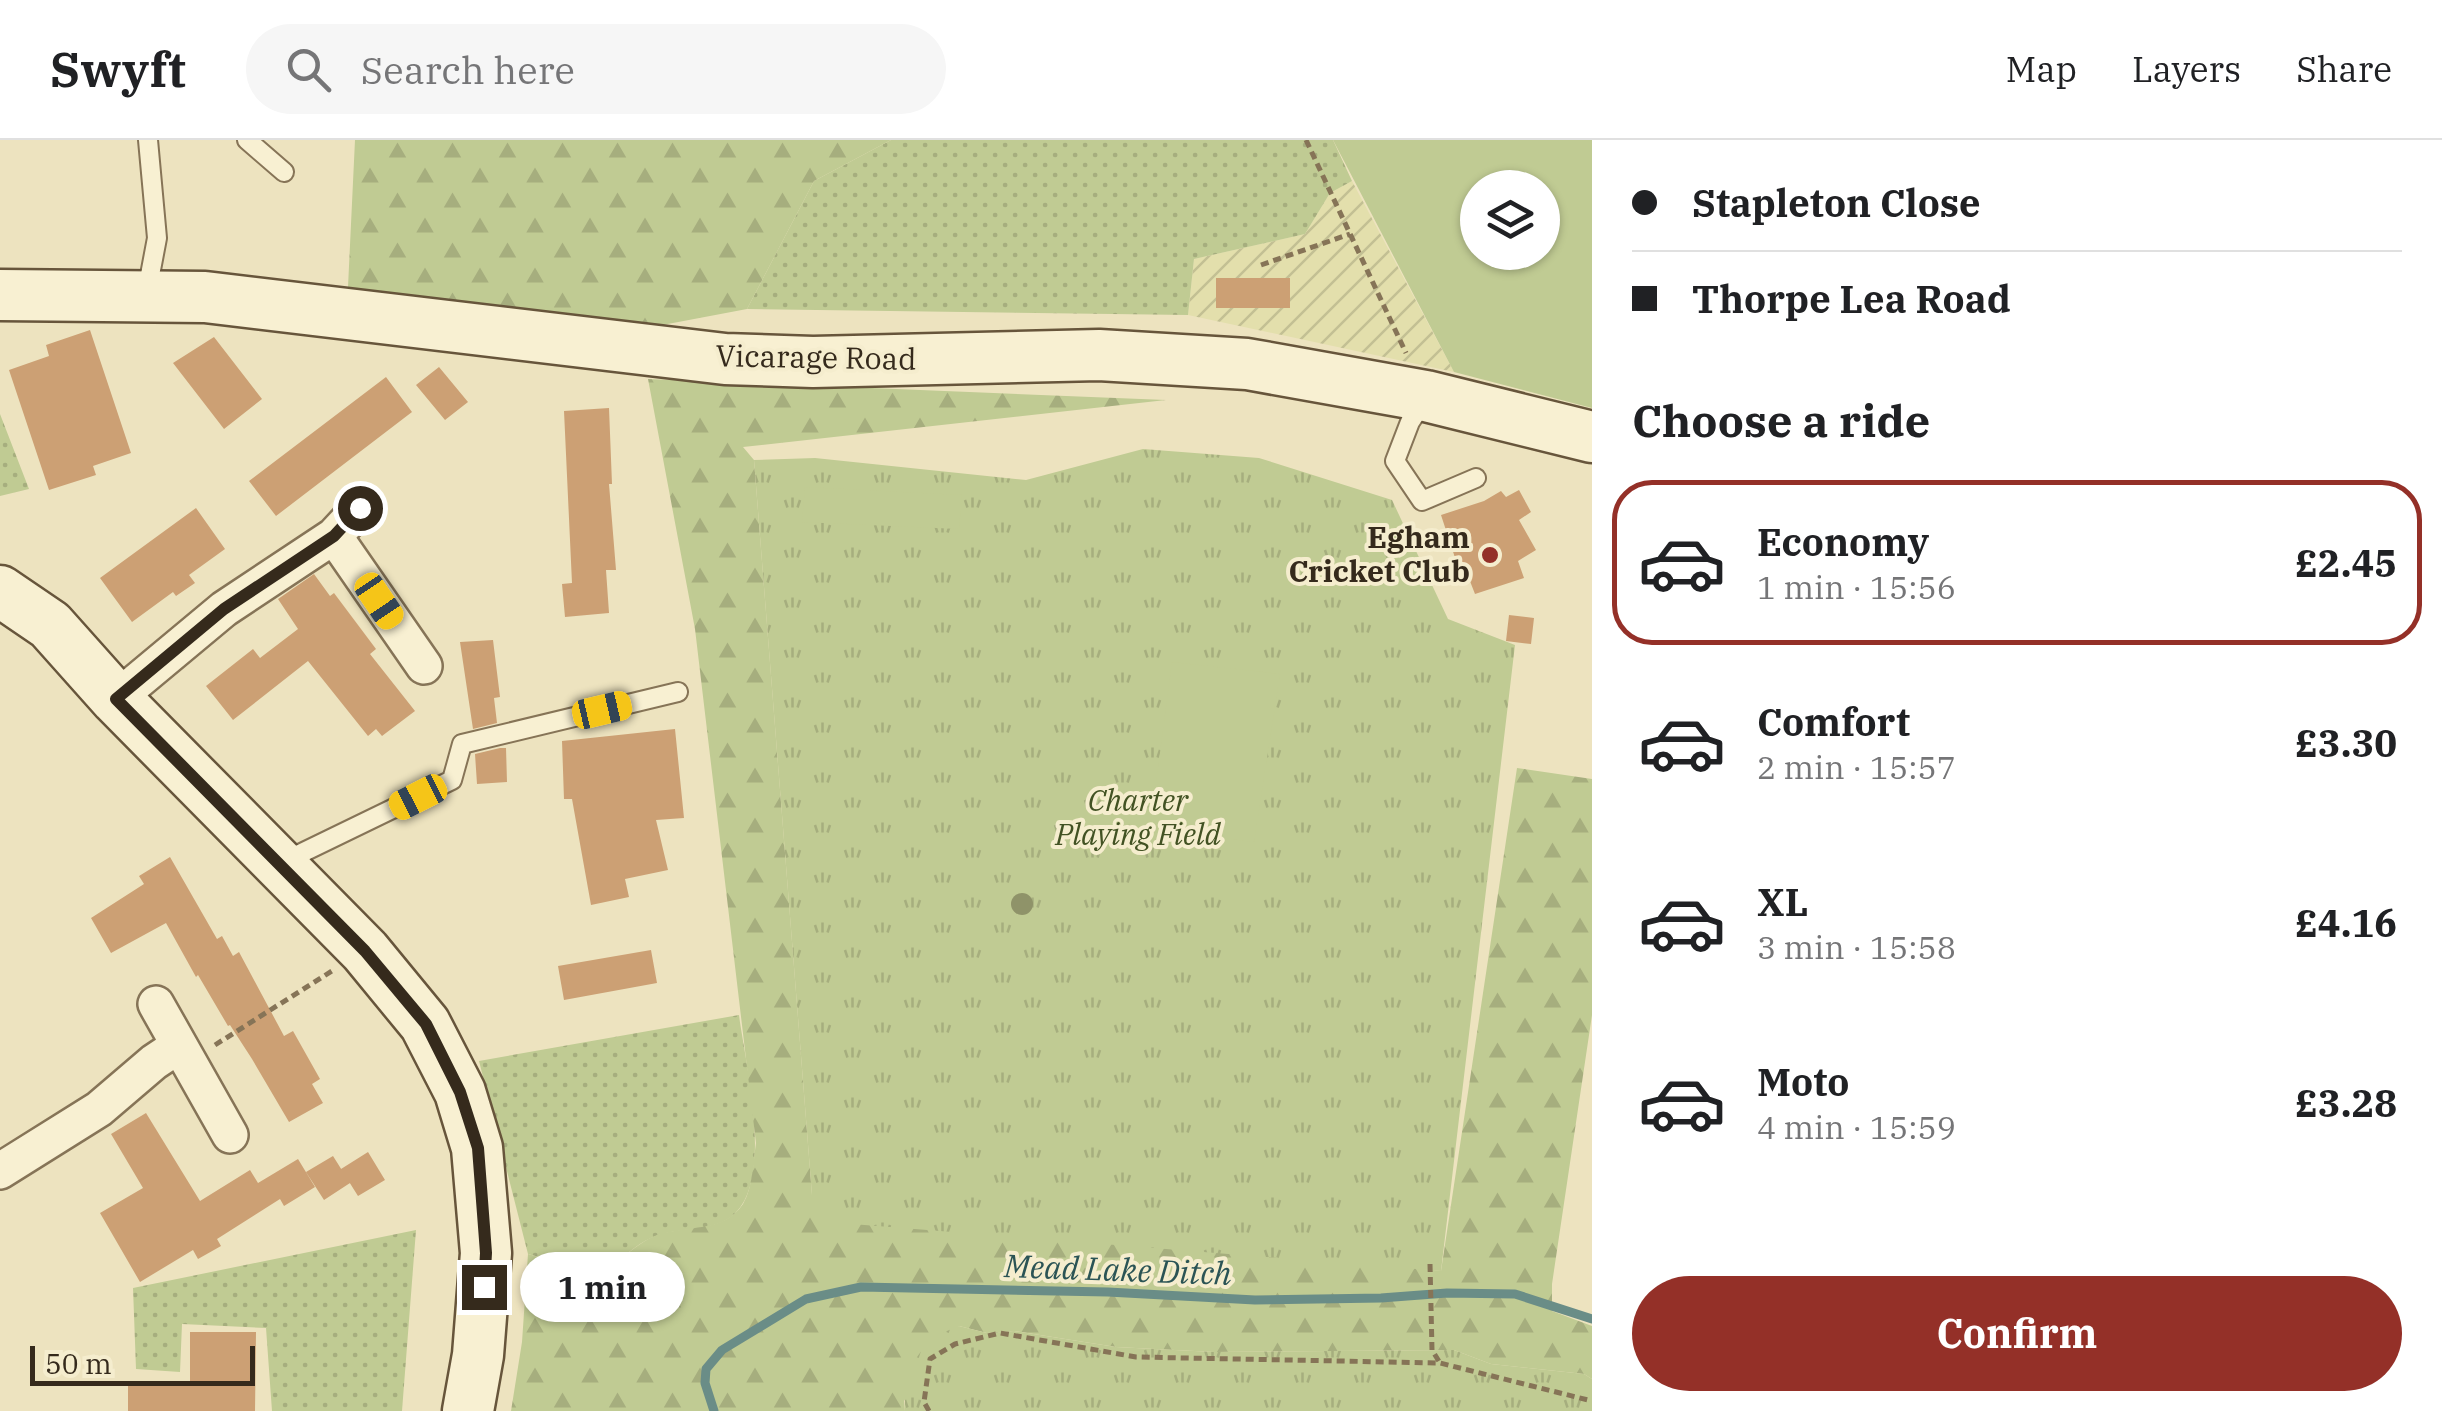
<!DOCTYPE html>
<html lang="en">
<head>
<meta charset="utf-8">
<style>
	body { margin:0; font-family:"IBM Plex Serif",serif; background:#f6f6f6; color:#202124; height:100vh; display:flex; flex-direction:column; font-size:38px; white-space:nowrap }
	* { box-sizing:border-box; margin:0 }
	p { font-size:32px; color:#757577 }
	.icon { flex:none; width:55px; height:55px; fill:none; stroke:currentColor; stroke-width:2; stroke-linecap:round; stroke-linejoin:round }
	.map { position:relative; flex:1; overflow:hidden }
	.details { display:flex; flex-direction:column; background:#fff; width:850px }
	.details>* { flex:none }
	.hud { display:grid; align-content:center; height:220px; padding:0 40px; background:#fff }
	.tools { position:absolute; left:1460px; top:30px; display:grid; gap:20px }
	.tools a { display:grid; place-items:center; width:100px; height:100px; border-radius:50%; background:#fff; box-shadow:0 2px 8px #0004; font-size:50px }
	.scale { position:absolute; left:30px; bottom:25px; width:225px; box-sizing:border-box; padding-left:10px; border:5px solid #352a1c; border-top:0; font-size:28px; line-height:35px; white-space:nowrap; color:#352a1c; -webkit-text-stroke:8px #f5edce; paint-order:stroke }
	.end { position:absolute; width:45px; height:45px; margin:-22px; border:12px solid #352a1c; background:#fff; box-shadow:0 0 0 5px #fff }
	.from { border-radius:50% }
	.bubble { position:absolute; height:70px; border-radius:35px; background:#fff; box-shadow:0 2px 8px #0004; font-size:32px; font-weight:800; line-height:70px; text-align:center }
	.car { position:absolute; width:30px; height:60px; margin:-30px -15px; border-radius:12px; box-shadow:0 0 8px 2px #0007; background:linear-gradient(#f5c518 24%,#345 0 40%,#f5c518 0 76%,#345 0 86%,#f5c518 0) }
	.hud b { display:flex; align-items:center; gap:35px; height:95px; font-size:38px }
	.hud b+b { border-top:2px solid #e0e0e0 }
	.hud i { width:25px; height:25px; background:#202124 }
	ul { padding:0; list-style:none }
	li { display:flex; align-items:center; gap:30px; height:165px; margin:0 20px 15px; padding:0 20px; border:5px solid transparent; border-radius:40px }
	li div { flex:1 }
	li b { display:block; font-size:38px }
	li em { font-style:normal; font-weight:800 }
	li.on { border-color:#943028 }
	li>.icon { width:90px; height:90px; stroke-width:1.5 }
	h2 { padding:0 40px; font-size:45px; line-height:120px }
	.action { display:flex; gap:20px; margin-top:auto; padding:20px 40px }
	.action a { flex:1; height:115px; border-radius:60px; background:#943028; color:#fff; font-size:40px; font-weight:800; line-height:115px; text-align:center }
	header { display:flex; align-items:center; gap:60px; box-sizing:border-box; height:140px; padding:0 50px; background:#fff; border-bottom:2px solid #e0e0e0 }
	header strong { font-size:48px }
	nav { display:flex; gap:55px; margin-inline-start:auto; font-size:35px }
	.search { width:700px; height:90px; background:#f6f6f6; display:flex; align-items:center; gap:25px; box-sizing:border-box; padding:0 35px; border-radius:55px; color:#757577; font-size:38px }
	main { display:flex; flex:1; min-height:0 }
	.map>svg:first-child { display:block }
	.farmland { fill:url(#farmland-furrows) }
	.grass { fill:url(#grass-dots) }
	.forest { fill:url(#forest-firs) }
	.park { fill:url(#park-tufts) }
	.pitch { fill:#c0cb93; fill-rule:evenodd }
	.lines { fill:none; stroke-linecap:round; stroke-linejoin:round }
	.stream { stroke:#6a8d87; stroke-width:9 }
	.building { fill:#cca074 }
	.service-casing { stroke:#867457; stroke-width:22 }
	.minor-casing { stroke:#867457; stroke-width:40 }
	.secondary-casing { stroke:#67553b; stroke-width:55 }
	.path { stroke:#867457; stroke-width:5; stroke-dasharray:8 5; stroke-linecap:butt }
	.service { stroke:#f8f0d2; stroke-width:18 }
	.minor { stroke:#f8f0d2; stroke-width:35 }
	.secondary { stroke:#f8f0d2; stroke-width:50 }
	.tree { fill:#8f9369 }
	.route { stroke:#352a1c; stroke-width:12 }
	.poi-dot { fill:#943028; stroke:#f5edce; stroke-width:4 }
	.labels { text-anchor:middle; stroke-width:8; stroke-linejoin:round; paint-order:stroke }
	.street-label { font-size:30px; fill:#352a1c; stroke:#f5edce }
	.poi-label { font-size:30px; font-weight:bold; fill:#352a1c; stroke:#f5edce; text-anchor:end }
	.park-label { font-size:30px; font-style:italic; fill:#425223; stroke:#f5edce }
	.water-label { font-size:32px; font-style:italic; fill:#2b5455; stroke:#f5edce }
</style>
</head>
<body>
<header>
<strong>Swyft</strong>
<div class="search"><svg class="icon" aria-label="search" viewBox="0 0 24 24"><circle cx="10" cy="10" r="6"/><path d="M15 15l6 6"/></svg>Search here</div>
<nav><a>Map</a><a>Layers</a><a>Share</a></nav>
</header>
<main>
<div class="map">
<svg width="1592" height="1271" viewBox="0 0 1592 1271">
	<defs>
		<pattern id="farmland-furrows" width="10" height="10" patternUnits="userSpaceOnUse" patternTransform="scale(2.5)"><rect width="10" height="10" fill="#e3dfac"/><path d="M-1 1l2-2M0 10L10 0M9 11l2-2" fill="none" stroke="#c3c093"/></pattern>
		<pattern id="grass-dots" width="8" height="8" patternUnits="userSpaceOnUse" patternTransform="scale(2.5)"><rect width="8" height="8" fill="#c0cb93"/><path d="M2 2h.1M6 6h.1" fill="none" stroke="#a6ae7e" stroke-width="1.8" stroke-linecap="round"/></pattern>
		<pattern id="forest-firs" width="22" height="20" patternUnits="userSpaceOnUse" patternTransform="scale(2.5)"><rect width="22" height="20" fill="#c0cb93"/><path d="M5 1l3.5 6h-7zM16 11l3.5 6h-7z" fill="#a6ae7e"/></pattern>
		<pattern id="park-tufts" width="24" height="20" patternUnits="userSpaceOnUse" patternTransform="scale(2.5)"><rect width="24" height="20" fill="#c0cb93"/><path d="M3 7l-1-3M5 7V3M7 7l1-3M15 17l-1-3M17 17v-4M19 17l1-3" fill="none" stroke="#a6ae7e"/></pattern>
	</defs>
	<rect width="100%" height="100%" fill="#ede3bf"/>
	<!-- farmland -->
	<path class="farmland" d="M1352,41l102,191 -266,-57 6,-56 111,-25 25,-41z"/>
	<!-- grass -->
	<path class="grass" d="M891,0h442l19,41 -22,12 -25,41 -111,25 -6,56 -441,-6 67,-128z
		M0,274l29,75 -29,7z
		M739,875c6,48 37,168 -8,202 -21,15 -51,10 -75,19 -15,5 -26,16 -39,25 -27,17 -61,0 -89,-7l-49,-193z
		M416,1090l-14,181h-130l-6,-83 -84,-4 -2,48 -44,-3 -3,-81z"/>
	<!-- forest -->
	<path class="forest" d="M355,0h536l-77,41 -67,128 -111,21 -288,-43z
		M648,239l518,21 -423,47 11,13 58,735 629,76 76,-503 75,11v236l-40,269v27l40,15v53l-8,-5 -93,-10 -37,-14 -240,2 -98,-5 -102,-16 -27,2 -28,-7 -55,75 1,10h-394l11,-69 6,-88c18,5 42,16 60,16 28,0 45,-26 69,-35 29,-10 67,-2 86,-31 10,-17 10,-42 13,-61l-61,-514z"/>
	<!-- park -->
	<path class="park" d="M1143,309l116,9 133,42 56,119 67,26 -74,626 -614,-49 -11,-15 -4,-12 -58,-735 61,-2 211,22z
		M959,1186l28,7 27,-2 102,16 98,5 240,-2 37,14 93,10 8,5v32h-687c-2,-41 14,-71 54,-85z"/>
	<!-- pitch -->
	<path class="pitch" d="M1333,0h259v268l-138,-36zM1478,48h64v64h-64z
		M805,347l157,8 -3,34 -157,-7z
		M1172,522l108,12 -26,168 -104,-14z"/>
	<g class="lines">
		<!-- stream -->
		<path class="stream" d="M714,1271l-9,-28 1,-14 16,-19 84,-51 55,-12 247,5 147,8 126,-2 66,-5 68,1 77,25"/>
	</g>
	<!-- building -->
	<path class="building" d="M1216,138h74v30h-74z
		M90,190l41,123 -38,13 3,9 -47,15 -40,-120 40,-14 -3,-11z
		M214,197l48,62 -38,30 -51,-66z
		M439,227l29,35 -23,18 -29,-35z
		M386,237l26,35 -136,104 -27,-35z
		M609,268l3,76h-3l7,86h-10l3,43 -44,4 -3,-33 10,-1 -8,-172z
		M1519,350l12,22 -12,8 17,30 -18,11 6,17 -49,16 -9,-23 -6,2 -19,-58 43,-14 17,-10 5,6z
		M196,368l29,41 -36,26 6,8 -19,13 -3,-4 -41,30 -32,-44z
		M314,434l16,22 4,-3 42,56 -6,5 45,57 -33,25 -6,-7 -8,7 -60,-75 -75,59 -27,-34 47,-37 7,9 38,-29 -20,-30z
		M1509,475l25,3 -3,26 -25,-3z
		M493,500l7,57 -6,1 3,25 -24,6 -13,-87z
		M675,589l9,89 -28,2 12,50 -43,9 4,18 -38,8 -19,-106h-8l-2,-58z
		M500,608h6l1,34 -30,2 -2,-30z
		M170,717l47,82 5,-3 11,20 6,-4 45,84 9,-5 27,48 -8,5 11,19 -34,19 -37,-63 -22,-34 -2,1 -30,-51 -2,2 -30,-54 -55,30 -20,-35 53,-34 -5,-8z
		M651,810l6,33 -93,17 -6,-34z
		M146,973l54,88 50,-31 8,13 40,-24 17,28 -31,19 -4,-7 -63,40 4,7 -23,13 -5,-9 -53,32 -40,-69 43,-25 -32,-54z
		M368,1012l17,28 -27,16 -17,-27z
		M333,1016l17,27 -26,17 -18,-28z
		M190,1192h66l-1,79h-127v-25h62z"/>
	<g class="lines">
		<!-- service casing -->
		<g class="service-casing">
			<path id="service" d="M247,0l37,32
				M147,151l10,-53 -9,-98
				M1424,261l-14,21 -15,39 27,40 54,-23
				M283,722l169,-82 10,-36 216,-52"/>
		</g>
		<!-- minor casing -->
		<g class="minor-casing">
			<path id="minor" d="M334,396l90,130
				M116,559l108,-90 110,-73 26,-28
				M156,864l74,131
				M0,1031l99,-62 55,-47 24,-16"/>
		</g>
		<!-- secondary casing -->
		<g class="secondary-casing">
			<path id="secondary" d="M0,155l205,2 520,62 88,3 286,-7 148,9 179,32 166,41
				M0,451l50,34 66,74 249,252 60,73 35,68 17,56 9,105 -8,102 -10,56"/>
		</g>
		<!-- path -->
		<path class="path" d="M1306,0l100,213
			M1261,125l89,-31
			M215,905l117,-74
			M1430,1124l2,86 8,13
			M929,1271l-5,-9 6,-43 25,-15 45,-11 136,24 304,6 152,38"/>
		<!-- service -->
		<use href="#service" class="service"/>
		<!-- minor -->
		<use href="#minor" class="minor"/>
		<!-- secondary -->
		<use href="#secondary" class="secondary"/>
	</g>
	<!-- trees -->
	<circle class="tree" cx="1022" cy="764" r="11"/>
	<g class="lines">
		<!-- route -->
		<path class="route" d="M360,368l-26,28 -110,73 -108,90 249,252 61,73 34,68 18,56 8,105 -2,34"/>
	</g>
	<!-- markers -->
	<circle class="poi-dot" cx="1490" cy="415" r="10"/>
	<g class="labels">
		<!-- street labels -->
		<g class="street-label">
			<text transform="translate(816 218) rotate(1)" y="10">Vicarage Road</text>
		</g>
		<!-- poi labels -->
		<g class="poi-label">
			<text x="1470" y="408">Egham<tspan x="1470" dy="34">Cricket Club</tspan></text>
		</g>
		<!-- park labels -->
		<g class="park-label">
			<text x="1138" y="671">Charter<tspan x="1138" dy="34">Playing Field</tspan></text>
		</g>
		<!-- water labels -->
		<g class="water-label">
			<text transform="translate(1118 1130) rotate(2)" y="11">Mead Lake Ditch</text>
		</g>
	</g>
</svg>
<div class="tools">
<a><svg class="icon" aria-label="layers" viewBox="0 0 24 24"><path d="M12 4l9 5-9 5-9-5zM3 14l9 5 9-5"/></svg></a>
</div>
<div class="scale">50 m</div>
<i class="end from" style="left:360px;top:368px"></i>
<i class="end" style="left:484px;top:1147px"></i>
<div class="bubble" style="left:520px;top:1112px;width:165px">1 min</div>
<i class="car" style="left:379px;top:461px;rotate:146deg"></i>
<i class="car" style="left:602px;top:570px;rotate:77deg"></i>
<i class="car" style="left:418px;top:657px;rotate:243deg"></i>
</div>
<section class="details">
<div class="hud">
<b><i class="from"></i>Stapleton Close</b>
<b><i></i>Thorpe Lea Road</b>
</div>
<h2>Choose a ride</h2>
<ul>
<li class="on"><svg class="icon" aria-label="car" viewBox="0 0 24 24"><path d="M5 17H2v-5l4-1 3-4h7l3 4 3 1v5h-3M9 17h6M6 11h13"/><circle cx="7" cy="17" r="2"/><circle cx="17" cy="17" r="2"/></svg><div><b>Economy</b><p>1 min · 15:56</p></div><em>£2.45</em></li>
<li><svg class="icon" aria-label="car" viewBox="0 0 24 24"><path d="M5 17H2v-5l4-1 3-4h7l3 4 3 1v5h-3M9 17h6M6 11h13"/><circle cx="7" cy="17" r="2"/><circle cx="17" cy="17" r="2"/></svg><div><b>Comfort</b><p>2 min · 15:57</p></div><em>£3.30</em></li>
<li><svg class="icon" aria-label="car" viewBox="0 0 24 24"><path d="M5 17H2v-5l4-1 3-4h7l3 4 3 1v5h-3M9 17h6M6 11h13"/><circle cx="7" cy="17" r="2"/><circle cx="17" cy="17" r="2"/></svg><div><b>XL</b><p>3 min · 15:58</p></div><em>£4.16</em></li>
<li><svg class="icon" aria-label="car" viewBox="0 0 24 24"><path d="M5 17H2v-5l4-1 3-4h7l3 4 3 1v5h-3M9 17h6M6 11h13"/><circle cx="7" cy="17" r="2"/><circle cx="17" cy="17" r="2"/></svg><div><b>Moto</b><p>4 min · 15:59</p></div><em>£3.28</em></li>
</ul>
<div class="action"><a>Confirm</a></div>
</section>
</main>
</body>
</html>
